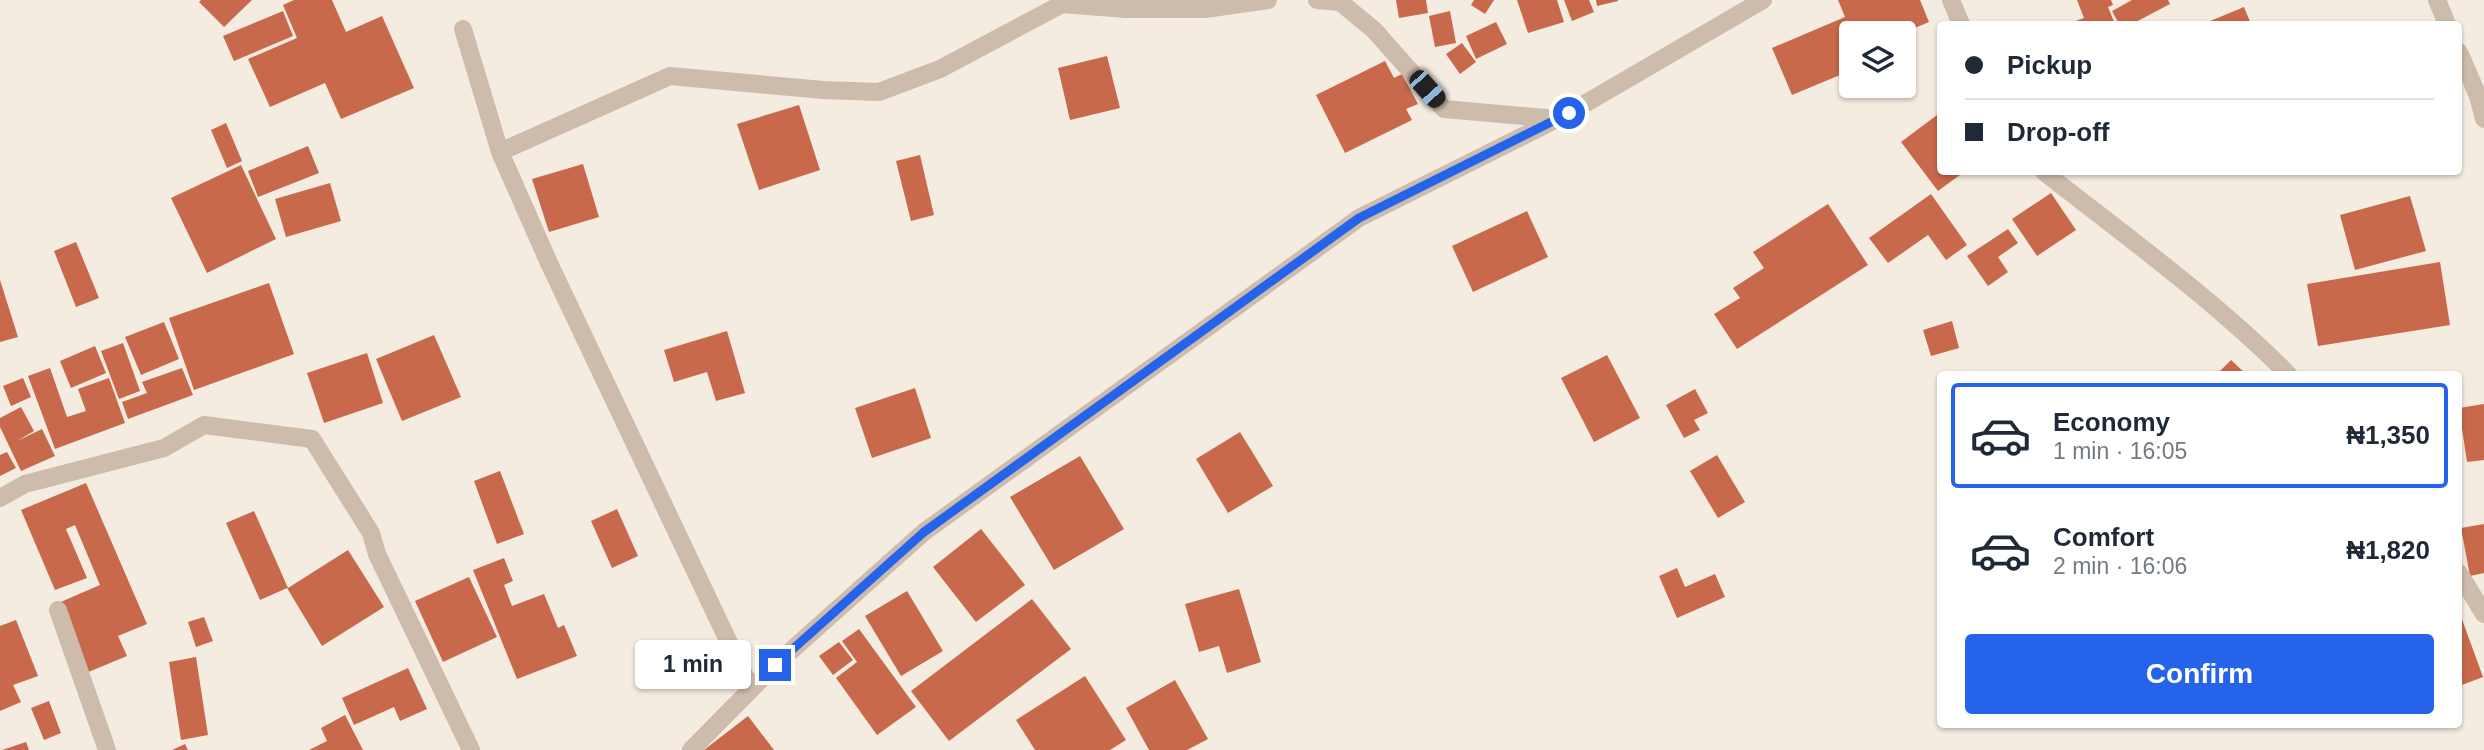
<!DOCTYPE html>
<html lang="en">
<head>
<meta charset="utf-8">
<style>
	body { margin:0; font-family:Helvetica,sans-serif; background:#f2f2f3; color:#1f2937; height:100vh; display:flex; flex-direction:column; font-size:26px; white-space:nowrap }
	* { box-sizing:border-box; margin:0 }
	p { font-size:23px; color:#747a83 }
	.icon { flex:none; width:38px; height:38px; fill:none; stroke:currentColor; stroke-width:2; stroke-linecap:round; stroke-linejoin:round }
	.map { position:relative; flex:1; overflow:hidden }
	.panel { position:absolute; left:1937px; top:371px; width:525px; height:357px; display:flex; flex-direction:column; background:#fff; border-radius:7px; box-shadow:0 2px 5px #0004 }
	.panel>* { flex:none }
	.banner { position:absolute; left:1937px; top:21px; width:525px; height:154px; border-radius:7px; box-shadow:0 2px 5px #0004; display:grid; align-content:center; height:154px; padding:0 28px; background:#fff }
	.buttons { position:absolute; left:1839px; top:21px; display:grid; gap:14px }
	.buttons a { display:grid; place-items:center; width:77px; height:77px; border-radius:7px; background:#fff; box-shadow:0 2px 5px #0004; font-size:35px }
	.end { position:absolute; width:32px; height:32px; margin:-16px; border:9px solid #2563eb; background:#fff; box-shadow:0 0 0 4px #fff }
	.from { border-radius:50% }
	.bubble { position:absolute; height:49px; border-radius:7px; background:#fff; box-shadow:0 2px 5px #0004; font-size:23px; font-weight:800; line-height:49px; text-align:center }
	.car { position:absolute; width:21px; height:42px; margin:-21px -10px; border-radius:9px; box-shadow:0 0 5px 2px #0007; background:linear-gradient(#222 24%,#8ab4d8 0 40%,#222 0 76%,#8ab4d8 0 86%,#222 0) }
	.banner b { display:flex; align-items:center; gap:24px; height:66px; font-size:26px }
	.banner b+b { border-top:2px solid #e0e1e3 }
	.banner i { width:18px; height:18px; background:#1f2937 }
	ul { padding:12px 0 0; list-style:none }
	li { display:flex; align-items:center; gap:21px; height:105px; margin:0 14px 10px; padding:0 14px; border:4px solid transparent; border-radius:7px }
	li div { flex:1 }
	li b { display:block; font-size:26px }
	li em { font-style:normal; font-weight:800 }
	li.current { border-color:#2563eb }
	li>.icon { width:63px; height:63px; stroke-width:1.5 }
	.action { display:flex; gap:14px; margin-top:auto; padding:14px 28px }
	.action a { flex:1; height:80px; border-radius:7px; background:#2563eb; color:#fff; font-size:28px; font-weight:800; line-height:80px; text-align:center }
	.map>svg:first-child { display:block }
	.building { fill:#c8694b }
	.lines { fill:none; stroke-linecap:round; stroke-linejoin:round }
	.minor { stroke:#cdbbac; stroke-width:18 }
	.route { stroke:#2563eb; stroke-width:9 }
</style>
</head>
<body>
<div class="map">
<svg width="2484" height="750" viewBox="0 0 2484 750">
	<rect width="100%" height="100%" fill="#f4ebe1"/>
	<!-- building -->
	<path class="building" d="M201,0h51l-28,27 -25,-25z
		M294,0h38l14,32 36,-16 32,72 -73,31 -16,-36 -55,24 -22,-48 49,-21 -14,-33z
		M1396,0h30l2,13 -29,5z
		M1474,0h20l-9,14 -14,-9z
		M1517,0h40l7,22 -36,11z
		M1564,0h25l5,12 -22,9z
		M1596,0h22v1l-21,5z
		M1838,0h82l9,22 -26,11h-51v37l-60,25 -20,-47 73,-31z
		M2077,0h34l2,5 -5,2 7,17h-48l17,-6z
		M2132,0h36l2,4 -38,20h-13l-7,-13z
		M2244,7l7,17h-48z
		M283,11l10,25 -59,25 -11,-25z
		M1450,11l6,32 -21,4 -6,-31z
		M1496,22l11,22 -31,15 -10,-23z
		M1462,43l14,19 -16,12 -14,-20z
		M1107,56l13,52 -50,12 -12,-52z
		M1385,61l9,17 8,-4 16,30 -12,5 6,11 -67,33 -29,-58z
		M799,105l21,65 -61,20 -22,-66z
		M1941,112v60h23l-26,19 -37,-49z
		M226,123l16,38 -15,7 -16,-38z
		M308,146l11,27 -61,24 -10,-26z
		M920,155l14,60 -23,6 -15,-60z
		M583,164l16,53 -50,15 -17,-53z
		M241,165l35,74 -69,34 -36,-75z
		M330,183l11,38 -55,16 -11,-38z
		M2051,193l25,37 -39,26 -25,-37z
		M1931,194l36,51 -21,15 -18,-25 -40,28 -19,-25z
		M2410,196l16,55 -71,19 -15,-55z
		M1828,204l40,61 -131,84 -23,-35 26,-16 -7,-10 31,-20 -11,-16z
		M1527,211l21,46 -75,35 -21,-46z
		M2008,229l10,14 -20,14 10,15 -20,14 -21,-30z
		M76,242l23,56 -23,9 -22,-56z
		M2440,262l10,63 -132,21 -11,-62z
		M0,280l18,57 -18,5z
		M269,283l25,71 -100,36 -25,-72z
		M1952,321l7,27 -28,8 -8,-26z
		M164,322l15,37 -38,16 -16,-38z
		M727,331l18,62 -29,8 -9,-29 -33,10 -10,-32z
		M434,335l27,62 -59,24 -26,-62z
		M123,343l17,48 -21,8 -18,-48z
		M95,346l11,27 -35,15 -11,-27z
		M367,353l16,50 -59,20 -17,-50z
		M1607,355l33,63 -46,24 -33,-64z
		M2231,360l15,14h-29z
		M50,368l17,49 19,-6 -8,-22 31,-11 16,45 -70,26 -27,-73z
		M182,368l11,27 -65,24 -6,-17 25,-9 -5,-11z
		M23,378l8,19 -20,9 -8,-20z
		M915,388l16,50 -59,20 -17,-50z
		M1695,389l13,24 -14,7 6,10 -16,8 -18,-33z
		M2484,404v56l-17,2 -8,-54z
		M21,407l13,24 -17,10 25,-12 13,27 -34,15 -21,-44v-9z
		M1240,432l33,54 -45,27 -32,-54z
		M7,452l9,16 -16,8v-21z
		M1717,455l28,47 -27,16 -28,-47z
		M1080,456l44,73 -70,41 -44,-73z
		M500,471l24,63 -27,10 -23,-63z
		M86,483l61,141 -29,12 9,20 -41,17 -30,-69 44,-19 -25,-60 -9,4 21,49 -32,12 -34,-80z
		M617,509l21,47 -26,12 -21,-47z
		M254,511l34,77 60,-38 36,57 -62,39 -35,-58 -27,12 -34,-77z
		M2484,524v49l-14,3 -9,-48z
		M981,529l44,56 -49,37 -43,-55z
		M504,558l9,23 -9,4 8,21 32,-12 14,34 6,-3 13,31 -60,23 -44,-109z
		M1677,568l8,19 30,-13 10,23 -48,21 -18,-42z
		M469,577l28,60 -54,25 -28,-61z
		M1239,589l22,73 -34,11 -8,-27 -20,6 -14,-48z
		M907,591l36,60 -42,25 -36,-60z
		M1032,599l39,50 -122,92 -38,-50z
		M2459,611l24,66 -24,9z
		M204,617l9,24 -17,6 -8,-25z
		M16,620l22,56 -25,9 8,17 -21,9v-85z
		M859,629l57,78 -39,28 -41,-57 21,-16 -15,-21z
		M839,642l14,18 -20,15 -14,-19z
		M196,657l12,78 -27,5 -12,-78z
		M408,668l19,41 -27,12 -6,-14 -40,18 -12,-27z
		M1085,676l41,64 -16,10h-75l-19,-30z
		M1175,680l33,59 -21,11h-38l-23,-42z
		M49,701l12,32 -17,7 -13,-32z
		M345,715l18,35h-54l18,-9 -6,-13z
		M748,716l26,34h-70z
		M26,742l3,8h-27z
		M185,744l3,6h-16z"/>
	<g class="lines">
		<!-- minor -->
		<path class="minor" d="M1317,0l23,2 34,28 70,79 113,10
			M1951,0l10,24
			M2437,0l10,24
			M463,29l37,123 49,111 202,426
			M2459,52l19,44 6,23
			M500,152l170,-76 153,14 56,2 61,-23 122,-65 64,5h79l63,-9
			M2044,172c83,65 169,127 244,202
			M0,498l25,-14 139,-36 40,-23 108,14 59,94 6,21 94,196
			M2459,573l25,41
			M58,610l49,140
			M691,750l84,-85 149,-133 435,-314 210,-105 194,-113"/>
	</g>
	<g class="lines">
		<!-- route -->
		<path class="route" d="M775,665l149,-133 435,-314 210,-105"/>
	</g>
</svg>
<div class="buttons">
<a><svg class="icon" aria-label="layers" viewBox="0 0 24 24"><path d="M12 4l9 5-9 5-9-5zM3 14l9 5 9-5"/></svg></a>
</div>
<i class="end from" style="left:1569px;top:113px"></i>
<i class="end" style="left:775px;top:665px"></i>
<div class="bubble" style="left:635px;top:640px;width:116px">1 min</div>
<i class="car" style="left:1427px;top:89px;rotate:138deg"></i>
<div class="banner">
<b><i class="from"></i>Pickup</b>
<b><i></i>Drop-off</b>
</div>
<section class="panel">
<ul>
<li class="current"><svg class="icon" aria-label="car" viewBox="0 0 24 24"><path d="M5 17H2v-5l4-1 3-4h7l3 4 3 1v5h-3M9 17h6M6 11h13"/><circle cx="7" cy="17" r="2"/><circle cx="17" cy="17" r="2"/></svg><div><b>Economy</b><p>1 min · 16:05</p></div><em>₦1,350</em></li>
<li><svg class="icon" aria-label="car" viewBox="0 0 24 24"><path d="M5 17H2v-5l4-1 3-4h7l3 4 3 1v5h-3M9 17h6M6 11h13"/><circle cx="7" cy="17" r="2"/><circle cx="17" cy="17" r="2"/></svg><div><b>Comfort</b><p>2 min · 16:06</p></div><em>₦1,820</em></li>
</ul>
<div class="action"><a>Confirm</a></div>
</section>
</div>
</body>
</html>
